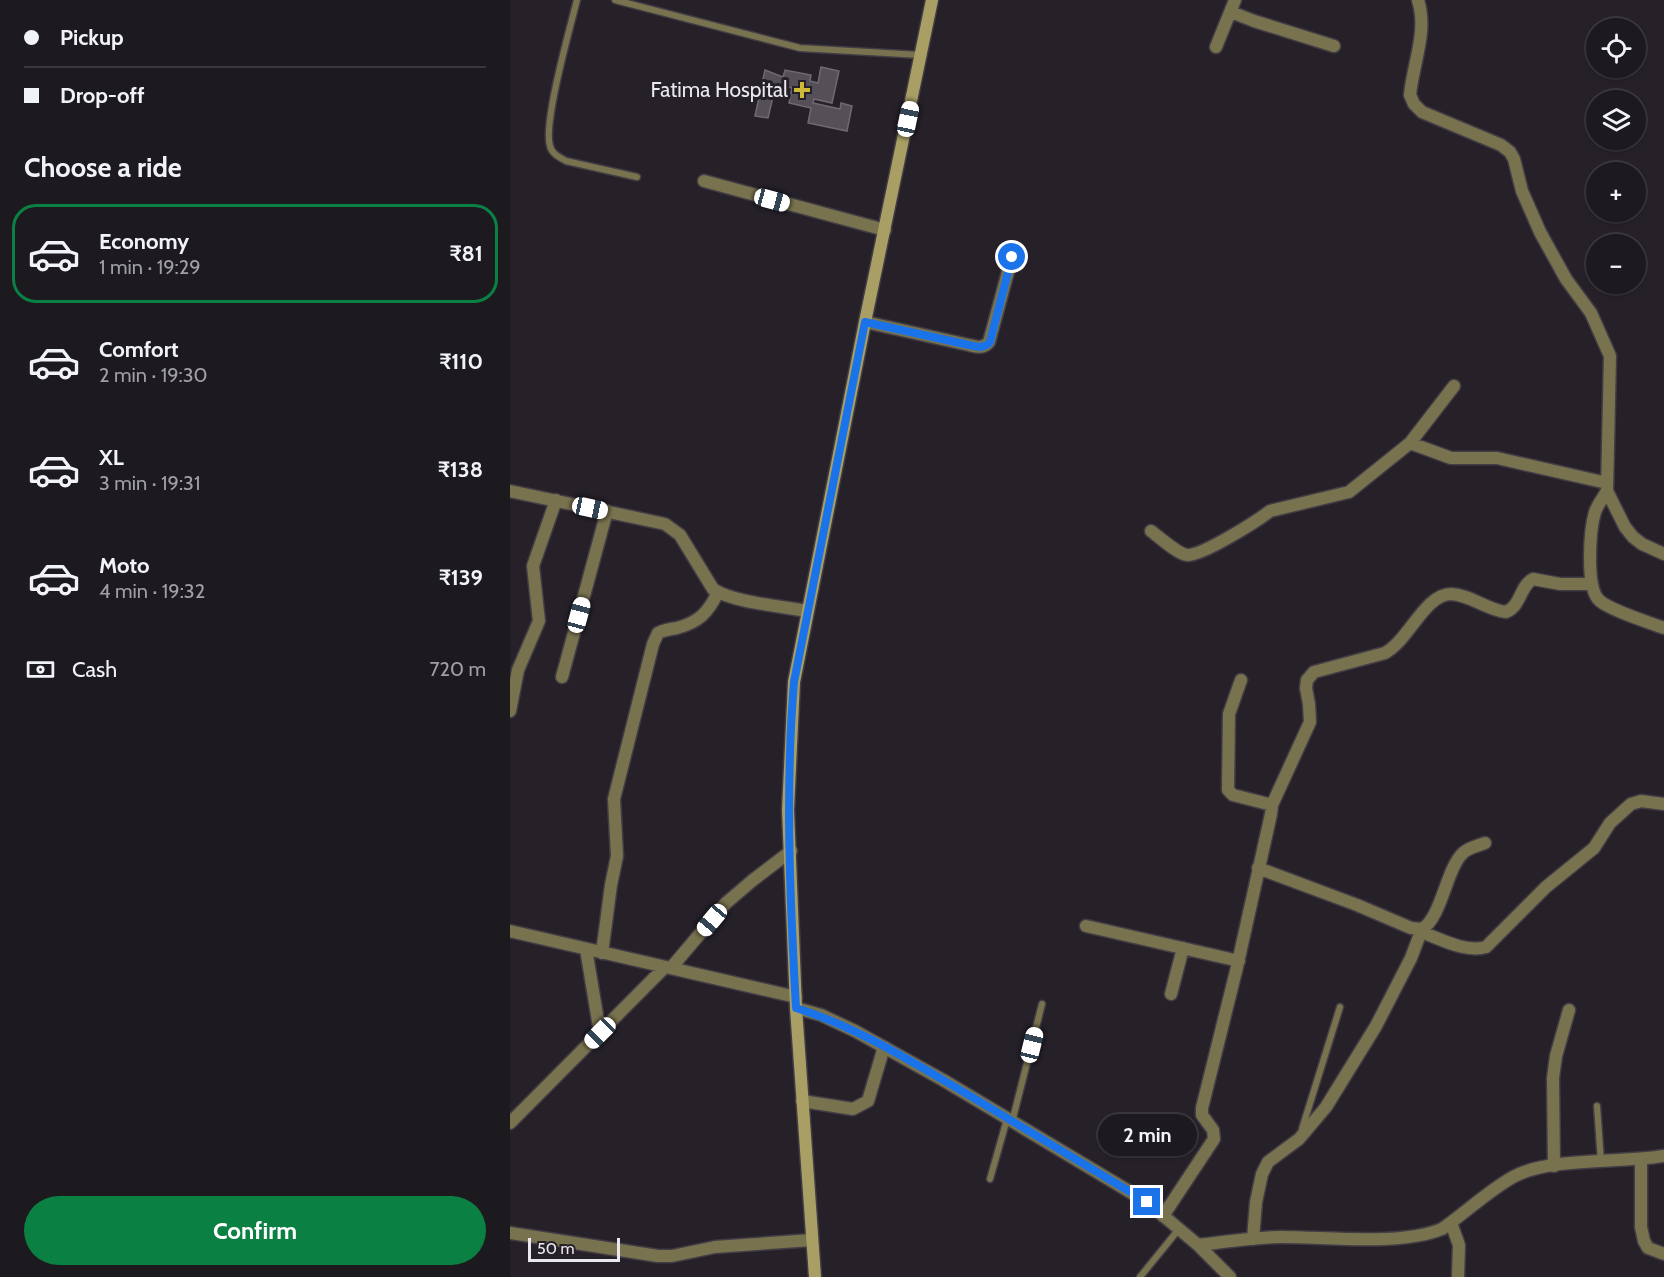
<!DOCTYPE html>
<html lang="en">
<head>
<meta charset="utf-8">
<style>
	body { margin:0; font-family:Cabin,sans-serif; background:#252228; color:#f1f3f6; height:100vh; display:flex; flex-direction:column; font-size:22px; white-space:nowrap }
	* { box-sizing:border-box; margin:0 }
	p { font-size:20px; color:#a0a0a4 }
	.icon { flex:none; width:33px; height:33px; fill:none; stroke:currentColor; stroke-width:2; stroke-linecap:round; stroke-linejoin:round }
	.map { position:relative; flex:1; overflow:hidden }
	.sheet { display:flex; flex-direction:column; background:#1c191f; width:510px }
	.sheet>* { flex:none }
	.hud { display:grid; align-content:center; height:132px; padding:0 24px; background:#1c191f }
	.controls { position:absolute; left:1076px; top:18px; display:grid; gap:12px }
	.controls a { display:grid; place-items:center; width:60px; height:60px; border-radius:50%; background:#1c191f; box-shadow:0 2px 4px #0004,0 0 0 2px #3a383d; font-size:30px }
	.scale { position:absolute; left:18px; bottom:15px; width:92px; box-sizing:border-box; padding-left:6px; border:3px solid #ece9ee; border-top:0; font-size:16px; line-height:21px; white-space:nowrap; color:#ece9ee; -webkit-text-stroke:4px #262129; paint-order:stroke }
	.end { position:absolute; width:27px; height:27px; margin:-14px; border:8px solid #1a73e8; background:#fff; box-shadow:0 0 0 3px #fff }
	.from { border-radius:50% }
	.bubble { position:absolute; height:42px; border-radius:21px; background:#1c191f; box-shadow:0 2px 4px #0004,0 0 0 2px #3a383d; font-size:20px; font-weight:700; line-height:42px; text-align:center }
	.car { position:absolute; width:18px; height:36px; margin:-18px -9px; border-radius:8px; box-shadow:0 0 4px 2px #0007; background:linear-gradient(#fff 24%,#345 0 40%,#fff 0 76%,#345 0 86%,#fff 0) }
	.hud b { display:flex; align-items:center; gap:21px; height:57px; font-size:22px }
	.hud b+b { border-top:2px solid #3a383d }
	.hud i { width:15px; height:15px; background:#f1f3f6 }
	ul { padding:0; list-style:none }
	li { display:flex; align-items:center; gap:18px; height:99px; margin:0 12px 9px; padding:0 12px; border:3px solid transparent; border-radius:24px }
	li div { flex:1 }
	li b { display:block; font-size:22px }
	li em { font-style:normal; font-weight:700 }
	li.selected { border-color:#0b8043 }
	li>.icon { width:54px; height:54px; stroke-width:1.5 }
	h2 { padding:0 24px; font-size:27px; line-height:72px }
	.pay { display:flex; align-items:center; gap:15px; height:66px; padding:0 24px; font-size:22px }
	.pay p { margin-inline-start:auto }
	.action { display:flex; gap:12px; margin-top:auto; padding:12px 24px }
	.action a { flex:1; height:69px; border-radius:36px; background:#0b8043; color:#fff; font-size:24px; font-weight:700; line-height:69px; text-align:center }
	main { display:flex; flex:1; min-height:0 }
	.map>svg:first-child { display:block }
	.building { fill:#555058; stroke:#6f6972; stroke-width:1.5 }
	.lines { fill:none; stroke-linecap:round; stroke-linejoin:round }
	.service-casing { stroke:#423d45; stroke-width:9 }
	.minor-casing { stroke:#423d45; stroke-width:15 }
	.tertiary-casing { stroke:#423d45; stroke-width:15 }
	.secondary-casing { stroke:#423d45; stroke-width:15 }
	.service { stroke:#78724e; stroke-width:6 }
	.minor { stroke:#78724e; stroke-width:12 }
	.tertiary { stroke:#78724e; stroke-width:12 }
	.secondary { stroke:#a99f65; stroke-width:12 }
	.route { stroke:#1a73e8; stroke-width:8 }
	.poi-dot { fill:#ceb837; stroke:#262129; stroke-width:2 }
	.labels { text-anchor:middle; stroke-width:6; stroke-linejoin:round; paint-order:stroke }
	.poi-label { font-size:21px; fill:#ece9ee; stroke:#262129; text-anchor:end }
</style>
</head>
<body>
<main>
<section class="sheet">
<div class="hud">
<b><i class="from"></i>Pickup</b>
<b><i></i>Drop-off</b>
</div>
<h2>Choose a ride</h2>
<ul>
<li class="selected"><svg class="icon" aria-label="car" viewBox="0 0 24 24"><path d="M5 17H2v-5l4-1 3-4h7l3 4 3 1v5h-3M9 17h6M6 11h13"/><circle cx="7" cy="17" r="2"/><circle cx="17" cy="17" r="2"/></svg><div><b>Economy</b><p>1 min · 19:29</p></div><em>₹81</em></li>
<li><svg class="icon" aria-label="car" viewBox="0 0 24 24"><path d="M5 17H2v-5l4-1 3-4h7l3 4 3 1v5h-3M9 17h6M6 11h13"/><circle cx="7" cy="17" r="2"/><circle cx="17" cy="17" r="2"/></svg><div><b>Comfort</b><p>2 min · 19:30</p></div><em>₹110</em></li>
<li><svg class="icon" aria-label="car" viewBox="0 0 24 24"><path d="M5 17H2v-5l4-1 3-4h7l3 4 3 1v5h-3M9 17h6M6 11h13"/><circle cx="7" cy="17" r="2"/><circle cx="17" cy="17" r="2"/></svg><div><b>XL</b><p>3 min · 19:31</p></div><em>₹138</em></li>
<li><svg class="icon" aria-label="car" viewBox="0 0 24 24"><path d="M5 17H2v-5l4-1 3-4h7l3 4 3 1v5h-3M9 17h6M6 11h13"/><circle cx="7" cy="17" r="2"/><circle cx="17" cy="17" r="2"/></svg><div><b>Moto</b><p>4 min · 19:32</p></div><em>₹139</em></li>
</ul>
<div class="pay"><svg class="icon" aria-label="cash" viewBox="0 0 24 24"><path d="M3 7h18v10H3z"/><circle cx="12" cy="12" r="2"/></svg>Cash<p>720 m</p></div>
<div class="action"><a>Confirm</a></div>
</section>
<div class="map">
<svg width="1154" height="1277" viewBox="0 0 1154 1277">
	<rect width="100%" height="100%" fill="#262129"/>
	<!-- building -->
	<path class="building" d="M311,67l18,4 -7,32 -18,-4 -1,4 27,6 1,-6 11,3 -5,25 -39,-8 3,-15 -22,-5 3,-15 -16,-4 -8,34 -13,-2 10,-46 18,7 2,-7 26,5 -1,6 8,2z"/>
	<g class="lines">
		<!-- service casing -->
		<g class="service-casing">
			<path id="service" d="M67,0c-7,28 -34,123 -27,146 2,8 9,11 16,15l71,16
				M105,0l185,48 120,7
				M1087,1106l4,56
				M502,1122l30,-118
				M792,1129l38,-122
				M480,1179l17,-60
				M630,1277l39,-48"/>
		</g>
		<!-- minor casing -->
		<g class="minor-casing">
			<path id="minor" d="M908,0c10,32 -5,63 -8,95l4,9 8,8 79,33 9,7 4,7 8,32 18,41 26,47 25,34 19,43 -3,135 18,36 8,10 9,7 22,10
				M721,12l23,9 80,25
				M706,47l19,-47
				M194,181l181,49
				M355,322l104,23c8,2 14,4 20,-3l23,-85
				M900,443l44,-57
				M0,491l155,33 15,11 33,54c21,14 69,17 94,22
				M1097,491c-4,7 -9,13 -12,21 -5,17 -10,77 5,89 12,10 48,21 64,27
				M641,531c8,6 27,23 36,24 15,1 70,-34 83,-44l79,-19 61,-49 41,15h46l110,25
				M52,677l45,-166
				M0,711l8,-41 21,-49 -6,-55 23,-66
				M762,805l38,-83 -1,-18 -3,-16 1,-8 7,-8 71,-19c24,-13 40,-59 66,-59 20,1 36,16 55,18 15,-6 14,-26 27,-33l27,5h31
				M748,868l99,37 54,23 11,1c20,-12 24,-60 41,-76 5,-5 14,-7 22,-10
				M576,926l153,35
				M0,931l286,66
				M911,932c20,7 44,21 65,15l60,-60 48,-39 16,-25 21,-19 10,-3 23,3
				M76,949l14,84
				M92,953l9,-68 6,-29 -3,-57 39,-155 5,-11c6,-3 12,-4 19,-5 22,-6 31,-15 41,-36
				M161,968l55,-65 27,-23 38,-29
				M661,994l12,-46
				M292,1101l51,8 15,-8 16,-54
				M0,1123l155,-156
				M1131,1160v67l3,14 4,7 16,6
				M1044,1166l-1,-88 3,-22 13,-46
				M653,1216l51,-77 -1,-9 -11,-15v-7l35,-141 34,-153 1,-9 -39,-10 -5,-5 1,-76 12,-34
				M941,1223l8,22 -1,32
				M0,1233l148,23h14l43,-9 97,-7
				M743,1239l3,-37 6,-28 6,-12 31,-23 27,-32 50,-81 35,-68 11,-29"/>
		</g>
		<!-- tertiary casing -->
		<g class="tertiary-casing">
			<path id="tertiary" d="M286,1008l25,7 34,16 88,49 204,122 51,43 32,32
				M688,1245c27,-3 56,-8 83,-8 48,0 118,9 161,-8 23,-16 46,-38 71,-52 36,-20 108,-14 151,-21"/>
		</g>
		<!-- secondary casing -->
		<g class="secondary-casing">
			<path id="secondary" d="M305,1277l-19,-269 -8,-198 6,-128 71,-360 67,-322"/>
		</g>
		<!-- service -->
		<use href="#service" class="service"/>
		<!-- minor -->
		<use href="#minor" class="minor"/>
		<!-- tertiary -->
		<use href="#tertiary" class="tertiary"/>
		<!-- secondary -->
		<use href="#secondary" class="secondary"/>
	</g>
	<g class="lines">
		<!-- route -->
		<path class="route" d="M502,257l-22,85c-6,7 -13,5 -21,3l-104,-23 -71,360c-9,108 -4,217 2,326 61,19 116,54 171,86 60,36 120,72 180,108"/>
	</g>
	<!-- markers -->
	<path class="poi-dot" d="M289 81h6v6h6v6h-6v6h-6v-6h-6v-6h6z"/>
	<g class="labels">
		<!-- poi labels -->
		<g class="poi-label">
			<text x="278" y="97">Fatima Hospital</text>
		</g>
	</g>
</svg>
<div class="controls">
<a><svg class="icon" aria-label="locate" viewBox="0 0 24 24"><circle cx="12" cy="12" r="6"/><path d="M12 2v4M12 18v4M2 12h4M18 12h4"/></svg></a>
<a><svg class="icon" aria-label="layers" viewBox="0 0 24 24"><path d="M12 4l9 5-9 5-9-5zM3 14l9 5 9-5"/></svg></a>
<a>+</a>
<a>−</a>
</div>
<div class="scale">50 m</div>
<i class="end from" style="left:502px;top:257px"></i>
<i class="end" style="left:637px;top:1202px"></i>
<div class="bubble" style="left:588px;top:1114px;width:99px">2 min</div>
<i class="car" style="left:398px;top:119px;rotate:12deg"></i>
<i class="car" style="left:262px;top:200px;rotate:105deg"></i>
<i class="car" style="left:80px;top:508px;rotate:102deg"></i>
<i class="car" style="left:69px;top:615px;rotate:15deg"></i>
<i class="car" style="left:202px;top:920px;rotate:220deg"></i>
<i class="car" style="left:90px;top:1033px;rotate:225deg"></i>
<i class="car" style="left:522px;top:1045px;rotate:14deg"></i>
</div>
</main>
</body>
</html>
